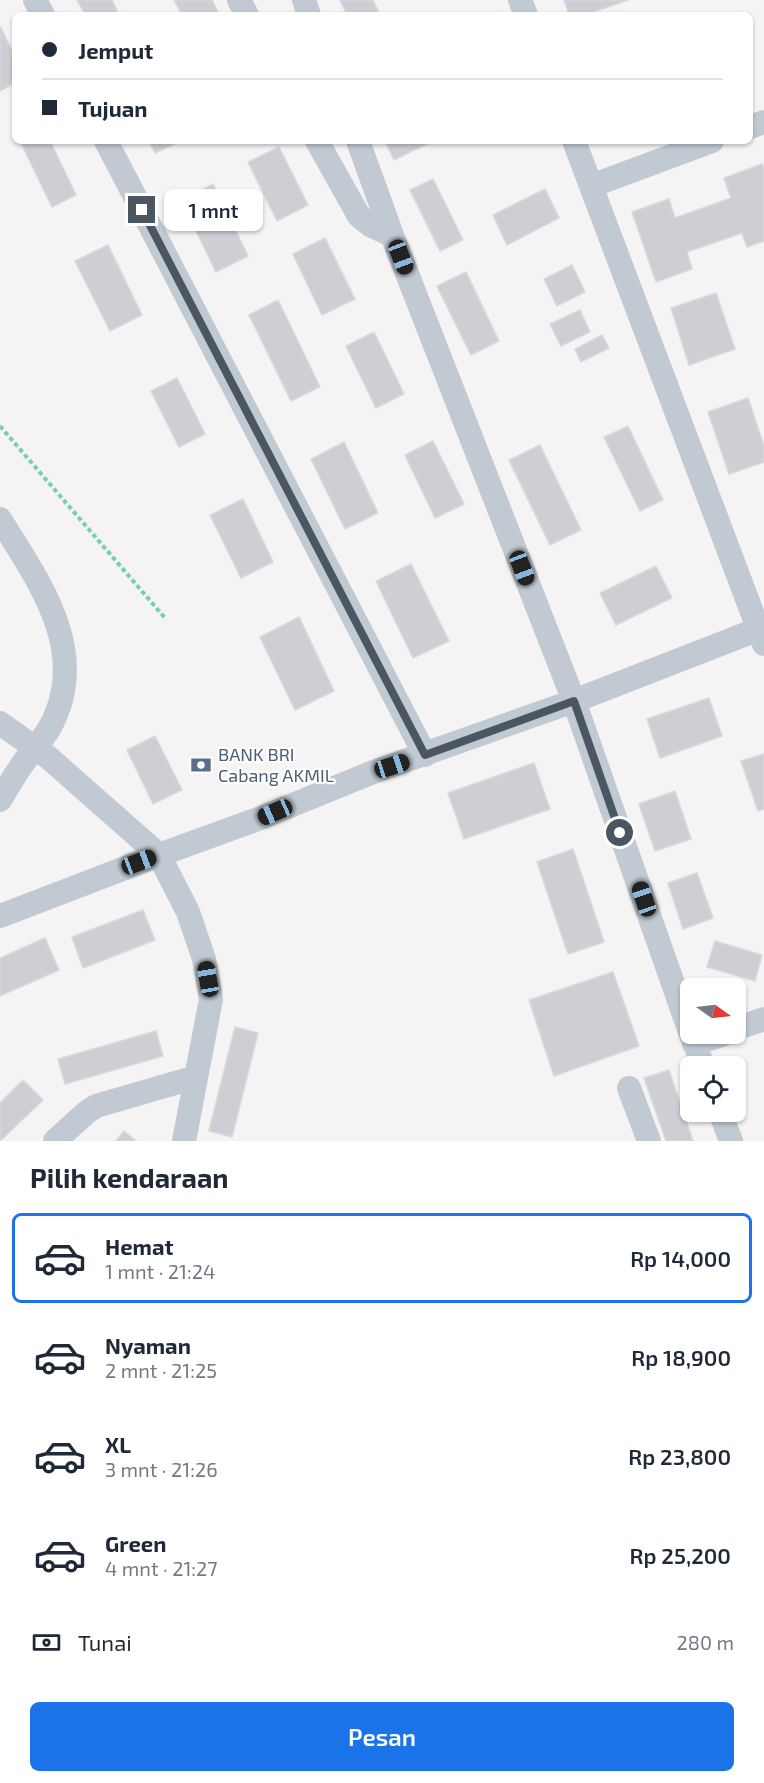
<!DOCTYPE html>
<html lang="id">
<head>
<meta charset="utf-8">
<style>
	body { margin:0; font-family:"Exo 2",sans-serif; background:#f2f2f3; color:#1f2937; height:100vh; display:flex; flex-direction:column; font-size:22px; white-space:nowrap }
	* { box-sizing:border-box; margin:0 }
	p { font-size:20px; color:#747a83 }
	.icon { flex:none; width:33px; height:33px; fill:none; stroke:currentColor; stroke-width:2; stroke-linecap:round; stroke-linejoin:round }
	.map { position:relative; height:1141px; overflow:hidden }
	.drawer { display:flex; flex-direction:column; background:#fff; flex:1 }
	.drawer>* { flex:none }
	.hud { position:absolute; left:12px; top:12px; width:741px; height:132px; border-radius:9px; box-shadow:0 2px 4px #0004; display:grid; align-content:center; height:132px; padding:0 30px; background:#fff }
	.needle { width:39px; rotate:104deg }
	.tools { position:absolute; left:680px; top:978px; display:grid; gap:12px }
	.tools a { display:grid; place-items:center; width:66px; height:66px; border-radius:9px; background:#fff; box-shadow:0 2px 4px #0004; font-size:30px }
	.end { position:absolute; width:27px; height:27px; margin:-14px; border:8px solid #4a5661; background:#fff; box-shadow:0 0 0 3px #fff }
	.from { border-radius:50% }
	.bubble { position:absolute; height:42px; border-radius:9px; background:#fff; box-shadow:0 2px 4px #0004; font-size:20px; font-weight:600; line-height:42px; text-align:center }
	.car { position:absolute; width:18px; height:36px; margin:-18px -9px; border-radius:8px; box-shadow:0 0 4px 2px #0007; background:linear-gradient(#222 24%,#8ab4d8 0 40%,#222 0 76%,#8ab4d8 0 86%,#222 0) }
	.hud b { display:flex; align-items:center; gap:21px; height:57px; font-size:22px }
	.hud b+b { border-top:2px solid #e0e1e3 }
	.hud i { width:15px; height:15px; background:#1f2937 }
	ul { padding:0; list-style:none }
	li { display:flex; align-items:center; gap:18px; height:90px; margin:0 12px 9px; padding:0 18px; border:3px solid transparent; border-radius:9px }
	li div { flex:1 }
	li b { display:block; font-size:22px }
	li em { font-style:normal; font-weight:600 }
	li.on { border-color:#1a73e8 }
	li>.icon { width:54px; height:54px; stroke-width:1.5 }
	h2 { padding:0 30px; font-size:27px; line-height:72px }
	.pay { display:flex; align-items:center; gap:15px; height:66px; padding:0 30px; font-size:22px }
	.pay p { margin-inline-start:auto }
	.action { display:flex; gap:12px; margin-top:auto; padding:12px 30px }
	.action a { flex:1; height:69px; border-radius:9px; background:#1a73e8; color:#fff; font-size:24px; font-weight:600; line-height:69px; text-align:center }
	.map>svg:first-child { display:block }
	.building { fill:#cdcfd5; stroke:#d7d9de; stroke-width:1.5 }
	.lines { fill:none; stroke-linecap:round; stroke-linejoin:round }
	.path { stroke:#7ad0a6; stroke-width:4; stroke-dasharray:4.5 3; stroke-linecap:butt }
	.minor { stroke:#c1cad2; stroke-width:24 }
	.route { stroke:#4a5661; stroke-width:8 }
	.labels { text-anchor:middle; stroke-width:4.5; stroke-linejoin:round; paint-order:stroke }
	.service-label { font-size:18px; fill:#4e5e75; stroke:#fff; text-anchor:start }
</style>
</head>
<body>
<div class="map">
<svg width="764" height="1141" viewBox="0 0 764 1141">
	<rect width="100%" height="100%" fill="#f5f3f3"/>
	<!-- building -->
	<path class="building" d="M77,0h35l7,15h-34z
		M174,0h38l7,14 -37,1z
		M340,0h33l7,15h-33z
		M564,0h64l-43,15h-16z
		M0,26l15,31v26l-15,8z
		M20,141h30l26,54 -24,12z
		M149,141h32l-26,12z
		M385,141h40l2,3 -33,16z
		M279,147l29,58 -31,16 -29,-59z
		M762,164l2,5v72l-17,6 -5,-14 -55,19 5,17 -36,13 -24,-70 37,-13 6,19 56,-20 -7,-20z
		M433,179l30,61 -23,11 -30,-61z
		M213,184l35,72 -32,16 -35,-72z
		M545,189l14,29 -52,27 -14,-30z
		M325,238l30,61 -33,16 -29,-61z
		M108,245l34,70 -32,16 -35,-70z
		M572,265l13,27 -28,14 -13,-27z
		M466,272l33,69 -28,14 -34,-69z
		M716,293l19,56 -46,16 -18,-57z
		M278,300l42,87 -29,14 -42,-86z
		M580,310l10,22 -29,14 -11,-22z
		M374,332l30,62 -28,14 -30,-62z
		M602,335l7,13 -28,14 -6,-13z
		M177,378l28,56 -26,13 -28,-56z
		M748,398l16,48v16l-35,12 -21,-62z
		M628,426l35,74 -23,11 -36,-74z
		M433,441l31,63 -29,14 -30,-63z
		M344,442l34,71 -33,16 -34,-70z
		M540,445l41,85 -31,15 -41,-85z
		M243,499l30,63 -32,16 -31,-63z
		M411,564l38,77 -36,17 -37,-77z
		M656,566l16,32 -56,27 -16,-32z
		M299,617l35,74 -39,19 -35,-73z
		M709,698l13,38 -62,22 -13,-39z
		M155,736l27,54 -29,14 -26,-54z
		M764,754v55l-6,2 -17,-50z
		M534,763l16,46 -86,30 -16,-46z
		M675,791l16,48 -36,12 -16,-47z
		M573,849l31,93 -36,12 -31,-92z
		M697,873l16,45 -30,11 -15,-46z
		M143,910l12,30 -72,28 -11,-31z
		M45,938l14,32 -59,26v-38z
		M715,941l47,14 -7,26 -48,-14z
		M613,972l26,74 -85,30 -25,-76z
		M235,1027l23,6 -26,104 -23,-6z
		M156,1031l7,25 -98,28 -7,-25z
		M669,1070l24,71h-27l-22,-63z
		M23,1080l20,20 -43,41v-38z
		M124,1131l12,10h-20z"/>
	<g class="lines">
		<!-- path -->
		<path class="path" d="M0,426l165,192"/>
		<!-- minor -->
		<path class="minor" d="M35,0l8,15
			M239,0l8,15
			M304,0l5,15
			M520,0l6,15
			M750,127l14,-5
			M106,141l319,614
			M317,141l42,75 11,9 22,10
			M358,141l34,94 182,466 116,331
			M574,141l190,503
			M591,186l121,-45
			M0,519c39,63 92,134 49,210 -7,11 -17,22 -25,33 -9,12 -16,25 -24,38
			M0,723l49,35 110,97 29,57 16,47 7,40 -27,142
			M0,916l159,-61 99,-36 118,-48 198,-70 190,-74
			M735,1029l29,-10
			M691,1034l12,32
			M694,1044l30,-10
			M629,1088l20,53
			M720,1112l11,29
			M55,1141l32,-29 9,-6 100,-29"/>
	</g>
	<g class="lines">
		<!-- route -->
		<path class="route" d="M142,210l283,545 149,-54 46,132"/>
	</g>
	<!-- icons -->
	<defs>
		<g id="bank-bare" transform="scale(1.62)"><path d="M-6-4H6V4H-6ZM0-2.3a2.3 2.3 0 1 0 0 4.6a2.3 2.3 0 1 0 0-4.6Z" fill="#5c6f8a" stroke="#fff" stroke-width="2.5" paint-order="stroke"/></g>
	</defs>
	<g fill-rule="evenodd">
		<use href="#bank-bare" x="201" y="765"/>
	</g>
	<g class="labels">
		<!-- service labels -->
		<g class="service-label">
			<text x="218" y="761">BANK BRI<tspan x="218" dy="21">Cabang AKMIL</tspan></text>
		</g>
	</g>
</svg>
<div class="tools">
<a><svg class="needle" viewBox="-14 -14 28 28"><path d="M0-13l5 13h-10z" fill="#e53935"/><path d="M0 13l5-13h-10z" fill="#747a83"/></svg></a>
<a><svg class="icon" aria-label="locate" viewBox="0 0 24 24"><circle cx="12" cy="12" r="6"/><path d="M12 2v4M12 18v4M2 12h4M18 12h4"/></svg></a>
</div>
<i class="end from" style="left:620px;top:833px"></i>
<i class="end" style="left:142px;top:210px"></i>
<div class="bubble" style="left:164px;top:189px;width:99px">1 mnt</div>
<i class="car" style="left:401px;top:257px;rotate:159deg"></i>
<i class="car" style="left:522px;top:568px;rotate:159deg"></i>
<i class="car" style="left:392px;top:766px;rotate:72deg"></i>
<i class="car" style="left:275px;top:812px;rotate:246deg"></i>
<i class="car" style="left:139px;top:862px;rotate:69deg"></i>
<i class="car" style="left:644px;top:899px;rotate:341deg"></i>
<i class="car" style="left:208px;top:979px;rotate:350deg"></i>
<div class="hud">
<b><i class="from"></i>Jemput</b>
<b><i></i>Tujuan</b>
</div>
</div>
<section class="drawer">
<h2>Pilih kendaraan</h2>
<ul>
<li class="on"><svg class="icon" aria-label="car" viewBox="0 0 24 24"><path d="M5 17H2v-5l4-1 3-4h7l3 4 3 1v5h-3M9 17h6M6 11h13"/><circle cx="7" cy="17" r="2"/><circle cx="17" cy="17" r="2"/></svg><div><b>Hemat</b><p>1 mnt · 21:24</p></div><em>Rp 14,000</em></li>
<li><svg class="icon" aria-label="car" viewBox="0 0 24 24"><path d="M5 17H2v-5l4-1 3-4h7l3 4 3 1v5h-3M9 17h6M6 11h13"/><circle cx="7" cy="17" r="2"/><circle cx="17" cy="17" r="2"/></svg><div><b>Nyaman</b><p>2 mnt · 21:25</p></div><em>Rp 18,900</em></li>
<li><svg class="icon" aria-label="car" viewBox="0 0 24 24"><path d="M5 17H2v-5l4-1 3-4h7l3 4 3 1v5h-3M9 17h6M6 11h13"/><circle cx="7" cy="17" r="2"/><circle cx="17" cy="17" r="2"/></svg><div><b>XL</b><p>3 mnt · 21:26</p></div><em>Rp 23,800</em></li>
<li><svg class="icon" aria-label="car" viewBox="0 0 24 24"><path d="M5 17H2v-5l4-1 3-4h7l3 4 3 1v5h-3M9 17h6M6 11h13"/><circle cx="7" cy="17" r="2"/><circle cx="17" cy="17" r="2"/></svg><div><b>Green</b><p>4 mnt · 21:27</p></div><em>Rp 25,200</em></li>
</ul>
<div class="pay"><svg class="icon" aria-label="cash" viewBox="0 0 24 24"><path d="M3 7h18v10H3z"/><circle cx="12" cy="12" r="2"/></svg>Tunai<p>280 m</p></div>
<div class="action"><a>Pesan</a></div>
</section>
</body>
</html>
